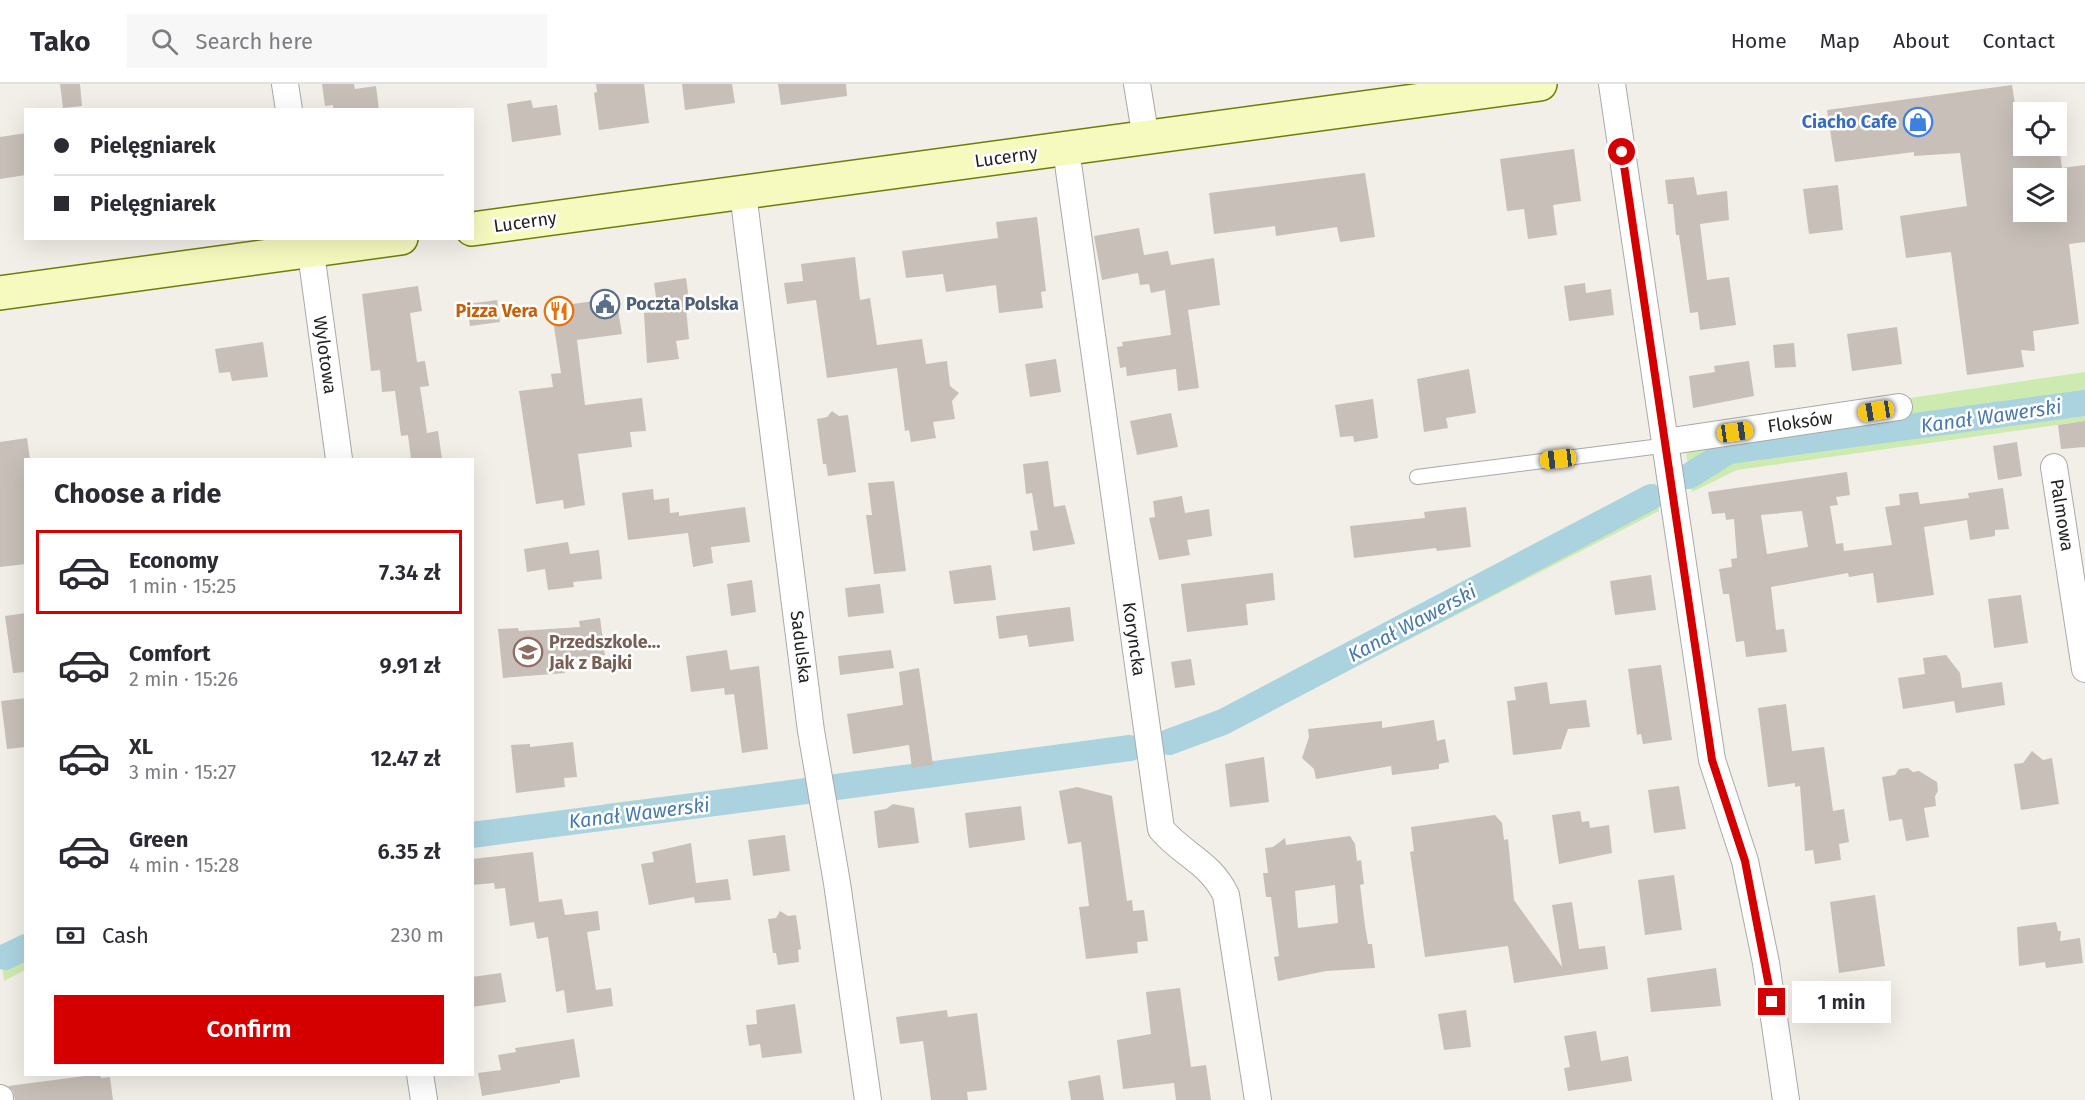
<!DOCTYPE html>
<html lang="en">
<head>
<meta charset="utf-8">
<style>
	body { margin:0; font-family:"Fira Sans",sans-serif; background:#f7f7f7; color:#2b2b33; height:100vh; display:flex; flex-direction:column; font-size:22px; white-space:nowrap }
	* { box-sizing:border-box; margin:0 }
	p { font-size:20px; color:#7c7c81 }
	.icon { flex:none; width:33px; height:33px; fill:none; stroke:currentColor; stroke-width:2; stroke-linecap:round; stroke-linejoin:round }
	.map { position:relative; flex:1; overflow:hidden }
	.panel { position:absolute; left:24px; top:374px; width:450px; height:618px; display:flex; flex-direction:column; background:#fff; border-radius:0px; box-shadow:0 6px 24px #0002 }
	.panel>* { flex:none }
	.banner { position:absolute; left:24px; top:24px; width:450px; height:132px; border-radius:0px; box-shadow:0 6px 24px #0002; display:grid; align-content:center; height:132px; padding:0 30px; background:#fff }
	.tools { position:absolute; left:2013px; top:18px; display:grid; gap:12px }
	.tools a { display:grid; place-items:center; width:54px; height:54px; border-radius:0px; background:#fff; box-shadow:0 6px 24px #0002; font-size:30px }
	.end { position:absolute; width:27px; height:27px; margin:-14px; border:8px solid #d40000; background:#fff; box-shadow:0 0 0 3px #fff }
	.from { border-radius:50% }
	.bubble { position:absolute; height:42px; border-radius:0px; background:#fff; box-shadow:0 6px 24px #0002; font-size:20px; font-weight:600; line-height:42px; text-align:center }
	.car { position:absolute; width:18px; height:36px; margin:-18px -9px; border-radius:8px; box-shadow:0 0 4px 2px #0007; background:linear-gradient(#f5c518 24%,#345 0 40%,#f5c518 0 76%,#345 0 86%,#f5c518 0) }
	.banner b { display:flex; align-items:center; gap:21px; height:57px; font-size:22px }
	.banner b+b { border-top:2px solid #e1e1e2 }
	.banner i { width:15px; height:15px; background:#2b2b33 }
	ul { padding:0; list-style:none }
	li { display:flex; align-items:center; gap:18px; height:84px; margin:0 12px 9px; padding:0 18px; border:3px solid transparent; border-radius:0px }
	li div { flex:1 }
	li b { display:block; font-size:22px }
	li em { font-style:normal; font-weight:600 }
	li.current { border-color:#d40000 }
	li>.icon { width:54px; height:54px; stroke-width:1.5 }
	h2 { padding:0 30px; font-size:27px; line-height:72px }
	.pay { display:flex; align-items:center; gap:15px; height:66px; padding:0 30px; font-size:22px }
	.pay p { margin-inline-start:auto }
	.action { display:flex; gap:12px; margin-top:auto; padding:12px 30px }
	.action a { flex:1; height:69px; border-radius:0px; background:#d40000; color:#fff; font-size:24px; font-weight:600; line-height:69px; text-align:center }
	header { display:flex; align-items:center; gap:36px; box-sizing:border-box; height:84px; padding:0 30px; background:#fff; border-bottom:2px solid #e1e1e2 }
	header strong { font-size:28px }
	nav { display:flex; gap:33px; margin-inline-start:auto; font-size:21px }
	.search { width:420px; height:54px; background:#f7f7f7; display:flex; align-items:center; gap:15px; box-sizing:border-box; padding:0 21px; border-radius:0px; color:#7c7c81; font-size:22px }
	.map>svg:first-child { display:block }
	.grass { fill:#cdebb0 }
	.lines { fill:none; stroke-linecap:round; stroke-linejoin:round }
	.canal { stroke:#aad3df; stroke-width:26 }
	.building { fill:#c7bfb8; fill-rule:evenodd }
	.lane-casing { stroke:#a9a9a9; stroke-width:16 }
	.street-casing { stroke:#a9a9a9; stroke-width:28 }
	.secondary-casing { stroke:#707d05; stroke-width:36 }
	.lane { stroke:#fff; stroke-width:14 }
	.street { stroke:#fff; stroke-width:26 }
	.secondary { stroke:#f7fabf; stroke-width:33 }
	.route { stroke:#d40000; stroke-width:8 }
	.labels { text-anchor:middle; stroke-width:5; stroke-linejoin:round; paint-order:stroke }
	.shop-label { font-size:18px; font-weight:bold; fill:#366cbe; stroke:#fff; text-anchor:end }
	.street-label { font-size:18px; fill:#222; stroke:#fff }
	.service-label { font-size:18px; font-weight:bold; fill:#4e5e75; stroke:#fff; text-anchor:start }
	.food-label { font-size:18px; font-weight:bold; fill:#c56008; stroke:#fff; text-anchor:end }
	.education-label { font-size:18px; font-weight:bold; fill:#785e54; stroke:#fff; text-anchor:start }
	.water-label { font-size:20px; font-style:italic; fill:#4a7aab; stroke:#fff }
</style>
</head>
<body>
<header>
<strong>Tako</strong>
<div class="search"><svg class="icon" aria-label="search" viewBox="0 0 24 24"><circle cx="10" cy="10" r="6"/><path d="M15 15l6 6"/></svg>Search here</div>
<nav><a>Home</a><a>Map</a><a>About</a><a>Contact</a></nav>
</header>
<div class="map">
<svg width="2085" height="1016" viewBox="0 0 2085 1016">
	<rect width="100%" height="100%" fill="#f2efe9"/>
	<!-- grass -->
	<path class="grass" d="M2085,288v49l-348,49 -45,22 -7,-46 218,-47z
		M1655,399l4,28 -356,183 -78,38 -63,18 -2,-15 60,-19z
		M1130,653l3,21 -198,25v4l-94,9 -2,-17z
		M806,696l3,23 -336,40v-15l131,-19v-5z
		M25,850v36l-21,11 -4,-35z"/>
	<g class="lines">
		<!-- canal -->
		<path class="canal" d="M1689,392l40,-25 356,-48
			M1169,658l54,-20 428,-225
			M836,703l294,-39
			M472,751l334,-44
			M5,873l21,-10"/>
	</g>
	<!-- building -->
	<path class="building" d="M60,0h20l2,22 -19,2z
		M322,0h32l1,5 21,-3 3,24h-46v-5l-8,1z
		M596,0h48l5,39 -50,7 -5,-37 3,-1z
		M682,0h50l3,19 -50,7z
		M778,0h68l1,12 -66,9z
		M2012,1l7,46h5v15h32l1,-19 5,41 23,-3v77l-16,2 10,80 -46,7 2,20 -14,-1 3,17 -57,8 -16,-123 -45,6 -6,-42 67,-10 -7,-53 -46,3v-4l-79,10 -8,-52zM2024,94h32v34h-32z
		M531,16l2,8 24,-3 4,30 -49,7 -5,-38z
		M26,49v42l-26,4v-42z
		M1574,65l7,52 -28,4 4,30 -29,4 -4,-30 -17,2 -7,-52z
		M1365,89l10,64 -35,5 -3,-15 -61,9 -1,-10 -61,8 -5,-41z
		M1694,93l3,18 30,-4 2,29 -29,4 7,56 22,-3 7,48 -36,5 -2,-18 -8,1 -11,-78h-3l-3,-31h-5l-3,-24z
		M1838,101l5,45 -34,4 -6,-45z
		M1037,133l9,74 -5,1 2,16 -44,5 -3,-28 -50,7 -3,-18 -37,4 -4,-27 96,-13 -2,-16z
		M1139,144l5,27 24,-4 3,14 43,-7 6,47 -32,5 11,78 -21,3 -2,-22 -49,7 -1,-9 -6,1 -3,-21 6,-1 -1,-4 49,-7 -6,-45 -14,3 -2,-9 -9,1 -2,-12 -36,7 -8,-44z
		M855,173l5,43 10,-2 7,47 45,-6 4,25 21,-3 3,25 9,7 -7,8 3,18 -22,3 3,16 -25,4 -2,-12 -4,1 -8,-63 -70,10 -11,-78 -29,4 -3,-21 19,-2 -2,-17z
		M686,194l4,29 -4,1 3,31 -13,2 3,18 -32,4 -3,-50 14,-1 -4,-29z
		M1585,199l1,10 25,-4 3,26 -45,6 -5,-35z
		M418,202l4,25 -12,2 7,49 8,-1 4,25 -9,1 7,46 11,-2 4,28h-31l-3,-24 -7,1 -6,-45 -13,1 -2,-22 -9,1 -9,-77z
		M616,214l6,36 -45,6 8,65 57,-7 4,33 -16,1 2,15 -54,7 7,51 -21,4 -1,-9 -27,4 -17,-113 34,-4 -2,-13 10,-1 -10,-66z
		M497,216l3,22 -30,4 -3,-22z
		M1897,243l5,37 -50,7 -5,-37z
		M263,258l5,35 -36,4 -2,-9 -11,1 -4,-24z
		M1794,259l2,24 -21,1 -2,-23z
		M1056,275l5,33 -31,5 -5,-33z
		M1749,277l5,35 -61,12 -4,-32 26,-4 -1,-6z
		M1469,285l7,44 -30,5 2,10 -24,4 -7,-53z
		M1373,315l5,39 -24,4 -1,-6 -13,1 -5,-32z
		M832,327l7,5 9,-1 8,57 -28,4 -2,-12h-3l-6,-45 10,-2z
		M1171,329l7,34 -41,8 -7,-34z
		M2085,337v26l-24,2 -3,-24z
		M27,354l3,21h-4v105l-26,3v-125z
		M2017,358l5,34 -24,4 -5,-34z
		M1048,377l6,46 11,-2 10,39 -42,7 -3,-20 8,-1 -6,-37 -6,1 -3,-30z
		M1847,388l3,23 -14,2 2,8 -8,1 6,38 7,-1 1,8 48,-6 -7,-38 15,-2 -1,-11 19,-2 2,12 49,-6 -1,-5 35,-5 6,41 -14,1v6l-25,4 -3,-20 -43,7 10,68 -57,8 -4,-30 -24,4 -1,-4 -77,14 5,43 8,-1 3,23 -41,5 -2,-16 -8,1 -7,-48h-6l-4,-25 13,-2 -1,-8 6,-1 -3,-39 -8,1 -1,-7 -13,1 -4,-22zM1802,427l6,36 -41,7 -6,-39z
		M894,397l12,90 -32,3 -8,-59h6l-4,-32z
		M653,405l1,11 15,-2 1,15 9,-1v4l66,-9 5,35 -39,5 2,16 -20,4 -5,-34 -60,7 -6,-47z
		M1182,412l3,17 24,-4 3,27 -25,4 3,15 -31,5 -10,-42 6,-1 -2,-16z
		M1466,423l5,40 -34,4 -1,-3 -82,10 -4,-32 75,-8 -1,-6z
		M568,458l2,12 29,-4 3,29 -29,3 1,5 -26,3 -3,-21 -18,3 -3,-23z
		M991,481l5,35 -42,4 -5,-33z
		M1273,489l2,27 -29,4 2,21 -61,7 -6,-48z
		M1651,491l5,35 -41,5 -5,-34z
		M752,496l4,32 -25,4 -4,-32z
		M880,500l4,29 -36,4 -3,-29z
		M2021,511l7,48 -34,5 -6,-49z
		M1070,523l4,34 -45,6 -2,-12 -28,4 -3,-23z
		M26,529v59l-13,1 -8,-57z
		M600,534l5,37 -41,6 1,12 -62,5 -5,-49 20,-1 1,3 61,-4 -1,-6z
		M727,566l3,20 29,-4 9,83 -26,4 -8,-59 -9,1 -1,-7 -33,4 -5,-36z
		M891,566l3,18 -54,7 -2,-19z
		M1946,571l14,18 2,15 40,-6 3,23 -49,8 -2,-12 -51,8 -5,-31 27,-4 -2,-16z
		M1191,575l4,26 -20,3 -4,-26z
		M1661,581l11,75 -29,4 -2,-10 -4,1 -9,-66z
		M919,584l14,97 -21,3 -3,-23 -56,9 -6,-40 56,-9 -4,-33z
		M1547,598l3,22 36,-4 4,27 -22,2 -7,20 -48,6 -6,-54 9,-1 -2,-13z
		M26,614v49l-19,2 -6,-48z
		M1786,620l6,47 32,-4 9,64 11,-2 5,33 -10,2 2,16 -26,4 -2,-14 -8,1 -5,-65 -5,1v-4l-27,4 -10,-79z
		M1434,636l3,21 8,-2 4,23 -10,2v5l-47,6 -1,-9 -75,13 -2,-10 -12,-11 7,-21 -1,-8 74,-8v7z
		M573,658l4,35 -13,1 1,9 -49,6 -5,-48 19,-1v3z
		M2032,667l11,9 9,-2 7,46 -38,6 -7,-46 9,-1z
		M1264,673l5,45 -39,5 -5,-43z
		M1908,684l5,4 6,-1 18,11 1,9 -3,5 1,10 -12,2 5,29 -23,4 -4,-22 -13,2 -7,-44 13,-2 4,-6z
		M1679,702l7,43 -32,4 -6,-43z
		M1077,703l35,9 15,105 5,-1 1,11 11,-1 4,31 -11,1 1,11 -52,6 -7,-52 10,-1 -8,-64 -13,2 -9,-53z
		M893,720l21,4 5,35 -41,5 -4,-37 12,-2z
		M1021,722l4,34 -56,8 -4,-35z
		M1580,727l2,11 7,-1 1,7 19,-3 3,28 -53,11 -7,-49z
		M1495,731l7,8 2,17 4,-1 6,61 48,67 -10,-62 20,-3 7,47 26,-3 3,23 -94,14 -6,-37 -83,11 -15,-105 4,-1 -3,-24z
		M785,751l5,36 -37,5 -5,-36z
		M1350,752l5,8 2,17 4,-1 3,24 -4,1 5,41 3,18h4l3,24 -49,3 -48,10 -4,-24 5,-1 -8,-59h-5l-3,-24h5l-3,-25 8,-1 12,-9 1,7zM1335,801l3,38 -40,5 -3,-37z
		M691,759l5,40 32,-4 3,21 -36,3 -1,-6 -45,8 -8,-41 13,-2 -2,-10z
		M533,768l6,50 23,-3 3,16 33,-4 2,19 -13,2 9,58 15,-2 2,18 -46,7 -3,-23 -8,2 -8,-55 -11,2 -3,-17 -24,4 -5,-38 -10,1 -1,-6 -22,2v-26z
		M1674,791l8,55 -37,5 -7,-55z
		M1875,811l10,71 -46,7 -9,-71z
		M780,827l8,5 8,-1 5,34 -3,1 1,12 -21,3 -2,-12h-3l-5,-34 8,-1z
		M2056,838l2,9h3l-1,10 20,-3 3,25 -37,5 -1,-6 -26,4 -2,-39z
		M1716,884l5,38 -70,6 -4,-34z
		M501,889l5,29 -34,5v-30z
		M1180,904l11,79 15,-2 5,35h-35l-2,-17 -51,6 -6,-49 34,-6 -5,-42z
		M795,920l7,49 -40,5 -2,-14 -11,2 -3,-21 11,-1 -1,-14z
		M947,926l1,7 29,-4 10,77 -20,2 1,8h-37l-8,-59 -23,3 -4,-27z
		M1466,926l5,37 -27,3 -6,-36z
		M1596,947l5,30 27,-5 4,25 -64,10 -4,-23 6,-1 -6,-31z
		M574,955l6,38 -20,3v3l-78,13 -4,-23 23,-3 -3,-15 18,-3 -1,-4z
		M100,990l1,4 9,-1 3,23h-98l-2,-9 -5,-5z
		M1100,991l4,25h-33l-3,-19z"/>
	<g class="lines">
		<!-- lane casing -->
		<g class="lane-casing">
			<path id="lane" d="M1417,393l236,-30 12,-5"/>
		</g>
		<!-- street casing -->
		<g class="street-casing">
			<path id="street" d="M285,0l4,26
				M1137,0l9,55
				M1612,0l100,676 33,101 21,102 20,137
				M1066,65l95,680c23,27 49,33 65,66l32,205
				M743,109l68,538 26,152 31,217
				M309,154l30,221
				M1665,358l234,-35
				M2054,383l31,202
				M420,990l4,26
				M0,1014v2"/>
		</g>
		<!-- secondary casing -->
		<g class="secondary-casing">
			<path id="secondary" d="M472,145l1068,-145
				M0,209l401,-55"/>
		</g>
		<!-- lane -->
		<use href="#lane" class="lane"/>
		<!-- street -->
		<use href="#street" class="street"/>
		<!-- secondary -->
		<use href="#secondary" class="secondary"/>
	</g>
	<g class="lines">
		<!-- route -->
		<path class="route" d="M1622,68l90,608 33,101 27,141"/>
	</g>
	<!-- icons -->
	<defs>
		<g id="shop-ring" transform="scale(1.5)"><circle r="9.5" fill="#fff" stroke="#3f7fe0" stroke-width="1.5"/><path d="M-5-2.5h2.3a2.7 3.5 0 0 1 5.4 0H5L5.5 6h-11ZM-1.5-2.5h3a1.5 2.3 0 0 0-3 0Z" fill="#3f7fe0"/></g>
		<g id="civic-ring" transform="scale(1.5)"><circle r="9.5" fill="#fff" stroke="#5c6f8a" stroke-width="1.5"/><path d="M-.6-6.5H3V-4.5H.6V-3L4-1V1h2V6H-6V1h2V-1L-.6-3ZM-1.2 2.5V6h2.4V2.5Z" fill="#5c6f8a"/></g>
		<g id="restaurant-ring" transform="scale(1.5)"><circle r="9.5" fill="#fff" stroke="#e8710a" stroke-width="1.5"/><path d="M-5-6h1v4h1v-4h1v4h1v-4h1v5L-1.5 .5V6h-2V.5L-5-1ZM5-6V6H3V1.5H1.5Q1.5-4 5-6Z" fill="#e8710a"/></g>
		<g id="school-ring" transform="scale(1.5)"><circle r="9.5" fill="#fff" stroke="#8d6e63" stroke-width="1.5"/><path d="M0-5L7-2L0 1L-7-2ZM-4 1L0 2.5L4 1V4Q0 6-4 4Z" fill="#8d6e63"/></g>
	</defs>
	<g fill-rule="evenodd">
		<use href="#shop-ring" x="1918" y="38"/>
		<use href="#civic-ring" x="605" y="220"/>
		<use href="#restaurant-ring" x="559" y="227"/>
		<use href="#school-ring" x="528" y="568"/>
	</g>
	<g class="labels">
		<!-- shop labels -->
		<g class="shop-label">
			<text x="1897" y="44">Ciacho Cafe</text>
		</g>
		<!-- street labels -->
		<g class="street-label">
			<text transform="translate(1006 73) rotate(-8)" y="6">Lucerny</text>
			<text transform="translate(525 138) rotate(-8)" y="6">Lucerny</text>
			<text transform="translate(325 271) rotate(82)" y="6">Wylotowa</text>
			<text transform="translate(1800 338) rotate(-8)" y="6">Floksów</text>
			<text transform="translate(2062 431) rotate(81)" y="6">Palmowa</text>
			<text transform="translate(1134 555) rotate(82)" y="6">Koryncka</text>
			<text transform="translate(801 563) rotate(83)" y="6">Sadulska</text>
		</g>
		<!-- service labels -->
		<g class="service-label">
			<text x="626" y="226">Poczta Polska</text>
		</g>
		<!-- food labels -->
		<g class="food-label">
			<text x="538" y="233">Pizza Vera</text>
		</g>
		<!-- education labels -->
		<g class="education-label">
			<text x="549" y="564">Przedszkole...<tspan x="549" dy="21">Jak z Bajki</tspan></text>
		</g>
		<!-- water labels -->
		<g class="water-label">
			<text transform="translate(1991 332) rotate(-8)" y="7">Kanał Wawerski</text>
			<text transform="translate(1412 539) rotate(-28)" y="7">Kanał Wawerski</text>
			<text transform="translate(639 729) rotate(-7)" y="7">Kanał Wawerski</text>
		</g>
	</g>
</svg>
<div class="tools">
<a><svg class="icon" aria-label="locate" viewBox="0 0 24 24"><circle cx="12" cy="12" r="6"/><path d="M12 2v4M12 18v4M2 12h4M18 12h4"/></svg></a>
<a><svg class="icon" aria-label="layers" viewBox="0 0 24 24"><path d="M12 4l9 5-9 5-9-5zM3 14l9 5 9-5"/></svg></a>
</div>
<i class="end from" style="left:1622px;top:68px"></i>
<i class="end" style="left:1772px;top:918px"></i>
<div class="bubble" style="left:1792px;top:897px;width:99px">1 min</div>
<i class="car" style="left:1876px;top:327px;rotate:261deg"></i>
<i class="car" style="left:1735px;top:348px;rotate:82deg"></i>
<i class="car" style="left:1558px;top:375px;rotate:263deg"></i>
<div class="banner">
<b><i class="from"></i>Pielęgniarek</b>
<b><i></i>Pielęgniarek</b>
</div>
<section class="panel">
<h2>Choose a ride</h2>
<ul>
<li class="current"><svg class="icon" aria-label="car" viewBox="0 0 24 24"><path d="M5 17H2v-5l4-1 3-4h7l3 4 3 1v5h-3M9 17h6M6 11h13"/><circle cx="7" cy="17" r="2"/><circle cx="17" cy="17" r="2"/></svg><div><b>Economy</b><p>1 min · 15:25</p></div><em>7.34 zł</em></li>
<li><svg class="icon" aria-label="car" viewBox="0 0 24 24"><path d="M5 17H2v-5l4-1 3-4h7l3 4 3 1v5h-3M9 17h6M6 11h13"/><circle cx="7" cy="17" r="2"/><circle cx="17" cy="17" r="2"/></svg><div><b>Comfort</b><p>2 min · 15:26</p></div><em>9.91 zł</em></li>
<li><svg class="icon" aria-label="car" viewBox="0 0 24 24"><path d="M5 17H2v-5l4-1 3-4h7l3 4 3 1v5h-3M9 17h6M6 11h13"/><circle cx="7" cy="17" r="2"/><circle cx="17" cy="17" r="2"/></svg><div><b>XL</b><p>3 min · 15:27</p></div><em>12.47 zł</em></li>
<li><svg class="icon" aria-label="car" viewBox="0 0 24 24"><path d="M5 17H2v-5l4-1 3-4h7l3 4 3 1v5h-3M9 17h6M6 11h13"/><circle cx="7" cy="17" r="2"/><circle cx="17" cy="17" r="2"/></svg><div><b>Green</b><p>4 min · 15:28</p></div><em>6.35 zł</em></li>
</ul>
<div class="pay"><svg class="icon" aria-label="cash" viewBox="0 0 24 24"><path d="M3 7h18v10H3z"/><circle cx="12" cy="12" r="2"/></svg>Cash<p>230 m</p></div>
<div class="action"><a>Confirm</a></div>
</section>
</div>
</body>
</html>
